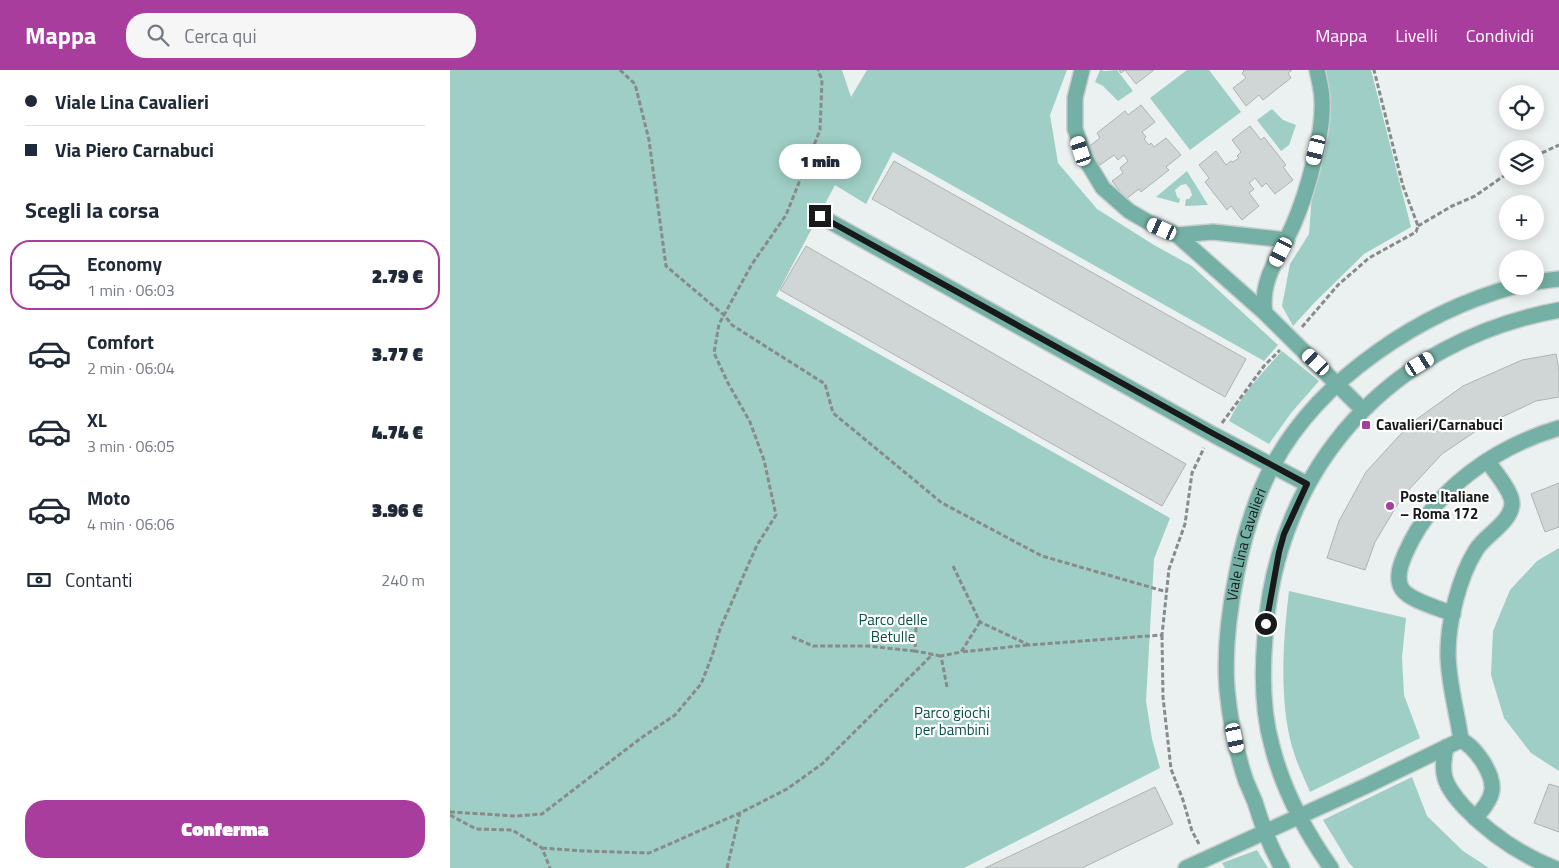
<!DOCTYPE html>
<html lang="it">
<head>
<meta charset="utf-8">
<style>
	body { margin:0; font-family:"Titillium Web",sans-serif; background:#f6f6f7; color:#1f2937; height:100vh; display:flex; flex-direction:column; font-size:19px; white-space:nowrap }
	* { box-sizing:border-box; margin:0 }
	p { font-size:16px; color:#747a83 }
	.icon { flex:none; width:28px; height:28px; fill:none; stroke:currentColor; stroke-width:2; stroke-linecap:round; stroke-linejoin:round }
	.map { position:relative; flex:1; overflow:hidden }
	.sheet { display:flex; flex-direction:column; background:#fff; width:450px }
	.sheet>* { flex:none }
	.banner { display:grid; align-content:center; height:110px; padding:0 25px; background:#fff }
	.controls { position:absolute; left:1049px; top:15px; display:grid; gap:10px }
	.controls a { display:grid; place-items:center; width:45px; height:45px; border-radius:50%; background:#fff; box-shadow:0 2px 12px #0003; font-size:25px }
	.end { position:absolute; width:22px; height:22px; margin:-11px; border:6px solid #181a1a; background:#fff; box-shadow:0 0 0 2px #fff }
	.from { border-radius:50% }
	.bubble { position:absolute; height:35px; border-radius:18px; background:#fff; box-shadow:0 2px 12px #0003; font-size:16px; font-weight:800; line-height:35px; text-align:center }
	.car { position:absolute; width:15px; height:30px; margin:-15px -8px; border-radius:6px; box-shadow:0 0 4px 1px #0007; background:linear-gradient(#fff 24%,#345 0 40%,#fff 0 76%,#345 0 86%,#fff 0) }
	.banner b { display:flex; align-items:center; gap:18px; height:48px; font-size:19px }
	.banner b+b { border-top:1px solid #e0e1e3 }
	.banner i { width:12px; height:12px; background:#1f2937 }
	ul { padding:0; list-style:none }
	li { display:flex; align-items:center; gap:15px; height:70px; margin:0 10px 8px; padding:0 15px; border:2px solid transparent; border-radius:20px }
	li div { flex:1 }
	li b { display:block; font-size:19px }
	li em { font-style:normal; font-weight:800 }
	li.active { border-color:#a93d9d }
	li>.icon { width:45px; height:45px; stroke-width:1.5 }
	h2 { padding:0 25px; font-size:22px; line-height:60px }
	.pay { display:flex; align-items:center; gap:12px; height:55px; padding:0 25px; font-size:19px }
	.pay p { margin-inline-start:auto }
	.button { display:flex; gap:10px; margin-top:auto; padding:10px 25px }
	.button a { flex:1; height:58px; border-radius:20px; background:#a93d9d; color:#fff; font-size:20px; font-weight:800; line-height:58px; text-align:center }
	header { display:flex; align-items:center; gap:30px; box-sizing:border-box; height:70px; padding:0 25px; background:#a93d9d; color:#fff }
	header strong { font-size:24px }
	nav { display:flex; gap:28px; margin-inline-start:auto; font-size:18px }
	.search { width:350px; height:45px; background:#f6f6f7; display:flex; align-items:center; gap:12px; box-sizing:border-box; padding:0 18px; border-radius:20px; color:#747a83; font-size:19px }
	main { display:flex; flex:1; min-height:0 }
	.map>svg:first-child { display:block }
	.green { fill:#9ecec5 }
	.building { fill:#d0d6d5; stroke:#adb3b2 }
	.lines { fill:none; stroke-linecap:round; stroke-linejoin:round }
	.street-casing { stroke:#c9cfce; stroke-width:18 }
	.path { stroke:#878b8a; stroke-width:3; stroke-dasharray:5 2.5; stroke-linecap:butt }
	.street { stroke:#74b0a5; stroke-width:15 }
	.route { stroke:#181a1a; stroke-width:6 }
	.poi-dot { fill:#a93d9d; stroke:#fff; stroke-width:2 }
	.labels { text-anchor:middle; stroke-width:4.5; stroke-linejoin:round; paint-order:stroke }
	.poi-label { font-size:15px; font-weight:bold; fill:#181a1a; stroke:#fff; text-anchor:start }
	.street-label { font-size:15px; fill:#181a1a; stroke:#fff }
	.park-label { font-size:15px; fill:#085148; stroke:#fff }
</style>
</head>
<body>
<header>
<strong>Mappa</strong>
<div class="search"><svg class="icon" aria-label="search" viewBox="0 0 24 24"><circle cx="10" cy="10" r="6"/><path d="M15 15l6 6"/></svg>Cerca qui</div>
<nav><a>Mappa</a><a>Livelli</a><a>Condividi</a></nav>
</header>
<main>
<section class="sheet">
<div class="banner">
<b><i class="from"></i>Viale Lina Cavalieri</b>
<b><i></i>Via Piero Carnabuci</b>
</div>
<h2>Scegli la corsa</h2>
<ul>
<li class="active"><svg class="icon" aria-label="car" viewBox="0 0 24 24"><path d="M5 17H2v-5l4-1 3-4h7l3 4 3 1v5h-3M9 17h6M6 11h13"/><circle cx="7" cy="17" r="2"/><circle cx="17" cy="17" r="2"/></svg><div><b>Economy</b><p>1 min · 06:03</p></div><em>2.79 €</em></li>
<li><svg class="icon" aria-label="car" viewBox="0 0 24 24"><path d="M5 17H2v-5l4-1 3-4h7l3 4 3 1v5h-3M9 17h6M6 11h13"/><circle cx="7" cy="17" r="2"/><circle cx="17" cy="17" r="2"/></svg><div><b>Comfort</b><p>2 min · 06:04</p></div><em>3.77 €</em></li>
<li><svg class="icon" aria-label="car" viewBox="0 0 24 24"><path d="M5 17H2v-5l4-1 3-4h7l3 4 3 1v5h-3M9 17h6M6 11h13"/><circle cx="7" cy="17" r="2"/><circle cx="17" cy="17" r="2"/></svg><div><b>XL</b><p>3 min · 06:05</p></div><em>4.74 €</em></li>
<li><svg class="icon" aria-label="car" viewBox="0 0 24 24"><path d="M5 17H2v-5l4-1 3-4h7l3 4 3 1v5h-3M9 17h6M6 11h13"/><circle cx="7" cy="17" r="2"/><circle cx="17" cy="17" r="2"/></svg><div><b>Moto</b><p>4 min · 06:06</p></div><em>3.96 €</em></li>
</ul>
<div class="pay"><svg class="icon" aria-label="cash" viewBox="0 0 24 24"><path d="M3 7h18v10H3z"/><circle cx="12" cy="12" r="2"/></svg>Contanti<p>240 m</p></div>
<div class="button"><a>Conferma</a></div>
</section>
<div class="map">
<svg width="1109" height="798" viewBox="0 0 1109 798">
	<rect width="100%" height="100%" fill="#ebf1f0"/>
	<!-- green -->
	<path class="green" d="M0,0h392l9,27 16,-27h200l-17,45 8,48 39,46 57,36 38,21 86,79 -14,16 -371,-209 -27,52 -31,-19 -59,111 394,222 -16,41 -8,142 6,38 8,29 -196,100h-514z
		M650,0l5,1 12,-1 16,21 -15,10 -15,-15 -8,-4z
		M737,0h22l32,42 -51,38 -40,-52z
		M873,0h48l40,157 -47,27 -49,48 -22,24 -11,-20 8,-42 19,-30 4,-53 17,-70z
		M822,39l11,11 13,5 -7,20 -8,6 -24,-31z
		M737,101l21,34 -23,1 1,-7h3l3,-4 -2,-6 -4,-5 -5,1 -6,5 2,7 3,2 -1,4 -23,-6z
		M832,281l37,30 -28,32 -22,31 -40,-23c13,-27 33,-48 53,-70z
		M1109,478v223l-28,-18 -27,-35 -13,-43 2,-44 17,-41 27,-29z
		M839,521l117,27 -4,39 2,38 16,43 -110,54c-5,-12 -11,-24 -15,-36 -17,-49 -12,-115 -6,-165z
		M962,707l15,39 36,35 26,17h-135l-5,-5 -26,-43z
		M807,780l11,18h-43l-3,-5z"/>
	<!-- building -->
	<path class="building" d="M669,0h35l-18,14 -11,-14 -4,3z
		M793,0h49l-4,3 3,5 -28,22 -4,-5 -13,11 -13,-18 13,-10 -4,-5 2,-2z
		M691,35l14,17 -13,10 4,5 -2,2 5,6 2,-2 3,4 12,-9 15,17 -15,12 3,3 -28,22 -2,-3 -13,10 -14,-18 11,-8 -3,-5 8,-7 -4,-6 -6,5 -4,-5 -14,10 -13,-17 13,-10 -3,-5 28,-22 3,4z
		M800,56l11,14 3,-3 22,28 -3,2 10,13 -18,14 -9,-11 -4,4 -7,-9 -6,5 5,6 -5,4 10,13 -17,14 -11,-14 -4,4 -22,-28 4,-4 -10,-13 17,-14 10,14 5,-4 2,1 6,-4 -2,-2 4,-4 -9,-12z
		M444,91l352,198 -21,38 -353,-198z
		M356,176l380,218 -24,42 -382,-216z
		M1106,284l3,16v27l-23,4 -51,24 -43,29 -40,43 -27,45 -10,28 -38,-12 12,-37 27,-49 44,-48 53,-38 59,-26z
		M1109,413v44l-14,5 -14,-38z
		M1099,714l10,3v45l-25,-9z
		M705,717l18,37 -91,44h-97z"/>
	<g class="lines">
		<!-- street casing -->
		<g class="street-casing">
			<g id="street">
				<path d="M632,0l-7,28v31l11,31 17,28 26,23 19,11 29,13 88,78 98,97"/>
				<path d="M370,146l394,219 93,49"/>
				<path d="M727,165l36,-3 74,8"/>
				<path d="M1085,212l24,-3"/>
				<path d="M815,243c-6,-33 17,-61 29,-90 13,-30 30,-90 28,-123 0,-10 -3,-20 -5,-30"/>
				<path d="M1003,544c-14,-6 -43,-13 -51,-25 -7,-11 -1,-26 4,-37 28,-63 89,-105 153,-124"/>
				<path d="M1011,670c-4,-29 -13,-58 -13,-87 0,-31 11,-76 28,-103 9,-15 36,-28 36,-47 0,-11 -18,-33 -25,-42"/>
				<path d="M1011,670c10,5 16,13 22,22 15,24 11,36 -8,56"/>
				<path d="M996,677c-2,10 -4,21 -1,31 3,11 12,21 19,29 26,27 55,47 90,61"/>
				<path d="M736,798l180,-82 95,-46"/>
				<path id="s1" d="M832,798c-12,-21 -20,-43 -27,-66 -3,-7 -6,-14 -9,-21 -10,-29 -16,-61 -19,-92 -5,-64 15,-168 46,-224 47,-87 149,-154 243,-179"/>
				<path d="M881,798c-26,-37 -48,-78 -59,-122 -10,-35 -10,-73 -7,-109 11,-171 126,-296 294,-327"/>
			</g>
		</g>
		<!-- path -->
		<path class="path" d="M170,0l15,14 14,56 17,126 59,50 7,9 93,59 8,29 109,90 100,53 125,36
			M1085,86l24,-11
			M968,156l34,-20 23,-10 33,-23
			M852,257l36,-42 31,-27 47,-26 2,-6 -15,-40 -29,-116
			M772,353l42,-57 16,-16
			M503,496l27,56 49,23 133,-10 7,-66 16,-45 7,-51 12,-25
			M530,552l-19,30 67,-7
			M466,557l-1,24 26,5
			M712,565l1,62 8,72 12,31 9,31 7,13
			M342,567l21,9h54l48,5
			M497,617l-6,-31 20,-4
			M0,742l66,4 26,-2 99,-76 34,-23 26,-31 11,-28 8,-27 37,-84 19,-30 -12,-55 -14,-38 -22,-39 -14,-30 5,-29 33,-60 34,-49 34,-85 2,-50 -4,-10
			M0,745l26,14 36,1 30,18 8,20
			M92,778l42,3 65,2 91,-40
			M277,798l13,-55 47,-24 35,-25 111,-110"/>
		<!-- street -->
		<use href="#street" class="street"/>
	</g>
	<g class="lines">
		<!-- route -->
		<path class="route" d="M370,146l394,218 93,50 -23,50 -5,18 -13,72"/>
	</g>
	<!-- markers -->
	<g class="poi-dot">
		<rect x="911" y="350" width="10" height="10" rx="2.5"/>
		<circle cx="940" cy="436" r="5"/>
	</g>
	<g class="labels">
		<!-- poi labels -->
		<g class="poi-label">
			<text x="926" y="360">Cavalieri/Carnabuci</text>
			<text x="950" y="432">Poste Italiane<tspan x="950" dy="17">– Roma 172</tspan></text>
		</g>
		<!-- street labels -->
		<g class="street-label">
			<text dy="5" stroke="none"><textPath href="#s1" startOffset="335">Viale Lina Cavalieri</textPath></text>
		</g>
		<!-- park labels -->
		<g class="park-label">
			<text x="443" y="555">Parco delle<tspan x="443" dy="17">Betulle</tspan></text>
			<text x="502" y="648">Parco giochi<tspan x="502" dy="17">per bambini</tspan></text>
		</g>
	</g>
</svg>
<div class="controls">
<a><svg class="icon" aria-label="locate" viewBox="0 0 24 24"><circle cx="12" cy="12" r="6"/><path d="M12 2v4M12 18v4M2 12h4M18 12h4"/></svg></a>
<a><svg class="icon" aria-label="layers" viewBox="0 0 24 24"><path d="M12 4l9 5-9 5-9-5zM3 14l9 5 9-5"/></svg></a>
<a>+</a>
<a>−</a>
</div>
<i class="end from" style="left:816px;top:554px"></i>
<i class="end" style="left:370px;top:146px"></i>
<div class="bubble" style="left:329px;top:74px;width:82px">1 min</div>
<i class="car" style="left:866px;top:80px;rotate:194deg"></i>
<i class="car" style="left:631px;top:81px;rotate:342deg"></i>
<i class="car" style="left:712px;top:159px;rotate:294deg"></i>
<i class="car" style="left:831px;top:182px;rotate:207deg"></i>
<i class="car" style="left:866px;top:292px;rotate:313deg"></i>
<i class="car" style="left:970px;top:294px;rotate:59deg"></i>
<i class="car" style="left:785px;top:668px;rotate:168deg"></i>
</div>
</main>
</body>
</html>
